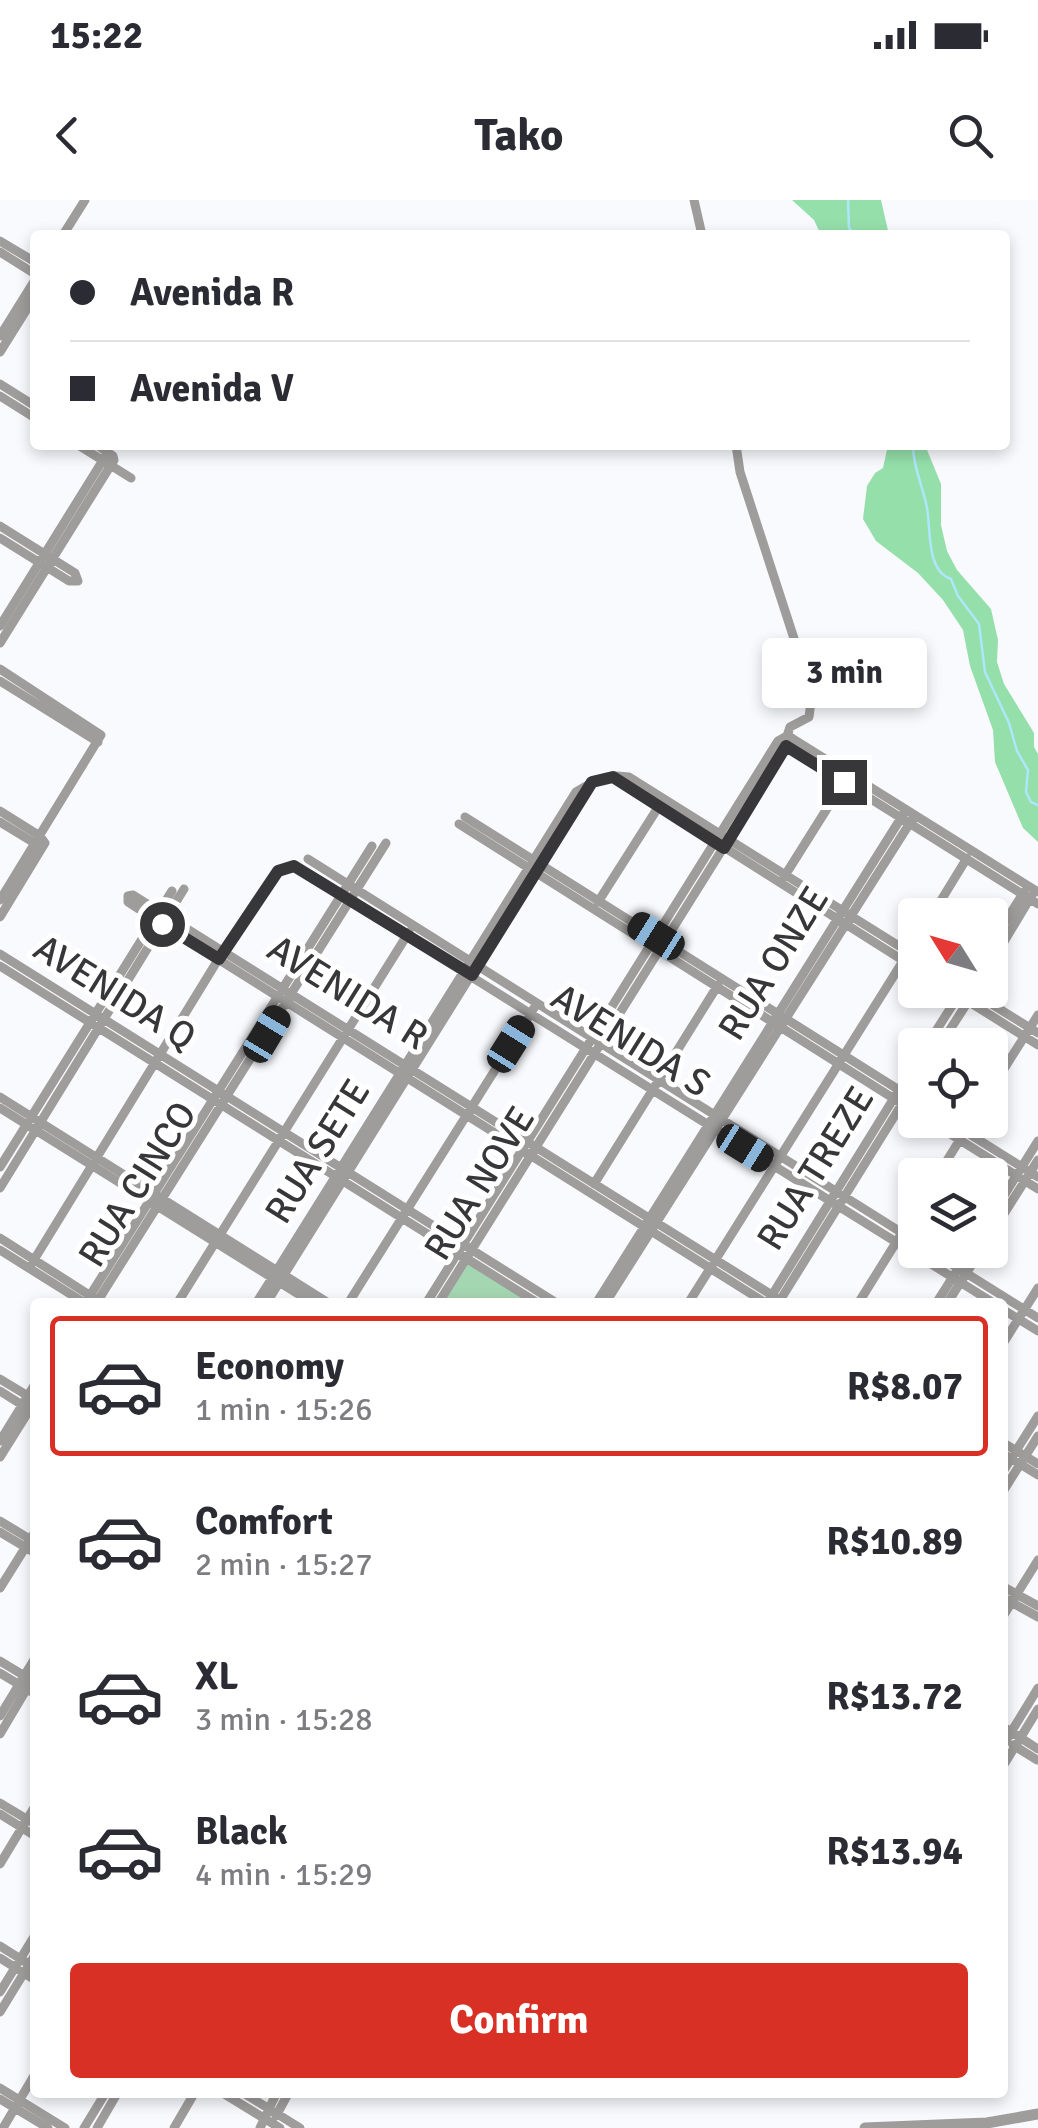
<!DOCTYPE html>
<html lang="en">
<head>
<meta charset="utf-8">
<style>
	body { margin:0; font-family:Signika,sans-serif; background:#f2f2f3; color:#2b2b33; height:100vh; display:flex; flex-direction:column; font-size:38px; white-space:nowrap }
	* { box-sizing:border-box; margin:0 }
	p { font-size:32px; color:#7c7c81 }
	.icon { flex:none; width:55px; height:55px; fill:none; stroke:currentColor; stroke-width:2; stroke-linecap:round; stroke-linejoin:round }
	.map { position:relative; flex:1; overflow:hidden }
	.panel { position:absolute; left:30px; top:1098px; width:978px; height:800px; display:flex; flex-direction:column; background:#fff; border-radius:10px; box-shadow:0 5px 15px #0003 }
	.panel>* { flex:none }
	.guide { position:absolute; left:30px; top:30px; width:980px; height:220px; border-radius:10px; box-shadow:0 5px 15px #0003; display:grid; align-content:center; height:220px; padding:0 40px; background:#fff }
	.needle { width:65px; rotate:307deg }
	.fabs { position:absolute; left:898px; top:698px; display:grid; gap:20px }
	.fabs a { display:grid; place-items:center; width:110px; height:110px; border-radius:10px; background:#fff; box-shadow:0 5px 15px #0003; font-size:50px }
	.end { position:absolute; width:45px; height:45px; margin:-22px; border:12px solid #373739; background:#fff; box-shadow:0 0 0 5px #fff }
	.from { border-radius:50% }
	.bubble { position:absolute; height:70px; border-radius:10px; background:#fff; box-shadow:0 5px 15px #0003; font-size:32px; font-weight:700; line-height:70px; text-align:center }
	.car { position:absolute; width:30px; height:60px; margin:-30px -15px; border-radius:12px; box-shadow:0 0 8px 2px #0007; background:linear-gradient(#222 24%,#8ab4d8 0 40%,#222 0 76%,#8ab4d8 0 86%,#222 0) }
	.guide b { display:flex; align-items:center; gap:35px; height:95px; font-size:38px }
	.guide b+b { border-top:2px solid #e1e1e2 }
	.guide i { width:25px; height:25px; background:#2b2b33 }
	ul { padding:18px 0 0; list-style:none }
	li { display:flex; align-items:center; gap:30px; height:140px; margin:0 20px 15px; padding:0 20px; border:5px solid transparent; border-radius:10px }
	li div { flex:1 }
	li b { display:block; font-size:38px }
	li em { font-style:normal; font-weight:700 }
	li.selected { border-color:#d93025 }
	li>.icon { width:90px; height:90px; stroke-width:1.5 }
	.cta { display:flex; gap:20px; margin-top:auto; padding:20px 40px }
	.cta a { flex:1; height:115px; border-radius:10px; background:#d93025; color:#fff; font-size:40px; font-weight:700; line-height:115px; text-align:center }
	.status { display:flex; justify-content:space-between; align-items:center; height:70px; padding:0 50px; background:#fff; direction:ltr }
	.status svg { height:28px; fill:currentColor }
	header { display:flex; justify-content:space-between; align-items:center; height:130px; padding:0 40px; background:#fff; font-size:45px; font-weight:700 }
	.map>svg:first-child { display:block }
	.green { fill:#a5d6b2 }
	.forest { fill:#95dfaa }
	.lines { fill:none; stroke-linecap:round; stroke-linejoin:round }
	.stream { stroke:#aee6fb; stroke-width:2.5 }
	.minor { stroke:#9f9c9c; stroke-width:9 }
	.tertiary { stroke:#9f9c9c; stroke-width:11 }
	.route { stroke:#373739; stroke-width:12 }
	.labels { text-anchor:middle; stroke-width:10; stroke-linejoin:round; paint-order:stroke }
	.street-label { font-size:38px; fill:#373739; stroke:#fff }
</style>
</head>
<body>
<div class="status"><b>15:22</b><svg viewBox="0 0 49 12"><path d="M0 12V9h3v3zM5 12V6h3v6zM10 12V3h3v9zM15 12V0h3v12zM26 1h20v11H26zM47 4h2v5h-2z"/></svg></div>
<header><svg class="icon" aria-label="back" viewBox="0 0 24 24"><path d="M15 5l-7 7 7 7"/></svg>Tako<svg class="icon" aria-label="search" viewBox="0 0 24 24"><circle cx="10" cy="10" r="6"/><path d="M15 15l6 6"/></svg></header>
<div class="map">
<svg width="1038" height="1928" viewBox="0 0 1038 1928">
	<rect width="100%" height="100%" fill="#f9fafe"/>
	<!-- green -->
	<path class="green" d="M467,1061l66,41h-92z"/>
	<!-- forest -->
	<path class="forest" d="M792,0h89l8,35h-68l-7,-15z
		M888,245h37l16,39v41l6,26 10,19 34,39 7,31 -1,22 7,22 30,49v14l4,7v88l-15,-14 -28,-66 -2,-32 -23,-64 -7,-36 -20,-30 -25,-27 -42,-32 -13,-22 4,-33 8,-13 8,-5z"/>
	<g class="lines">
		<!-- stream -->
		<path class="stream" d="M848,0l1,28 6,7
			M913,245c0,23 10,41 14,63 4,21 -1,63 24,71l7,17 21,28 6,48 24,51 8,28 11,19 -2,22 5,10 7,3"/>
		<!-- minor -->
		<path class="minor" d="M694,0l8,35
			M63,35l22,-35
			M0,41l35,21
			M0,52l35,22
			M0,136l35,-56
			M0,152l35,-56
			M0,184l35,22
			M0,196l35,22
			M78,245l53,33
			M736,245l4,27 72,222 -3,23 -19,10 -3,9
			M0,326l75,47 3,8
			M0,338l69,43h9
			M0,426l108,-174
			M0,443l114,-183 -1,-4 -16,-11
			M0,469l101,66 -101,165
			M0,481l98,61
			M790,537l248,155
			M785,545l253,159
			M613,577l302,191
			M0,611l40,25 5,7 -45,74
			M465,617l450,283
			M0,622l36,22
			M459,624l456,288
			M308,659l607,382
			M784,677l61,-97
			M598,702l61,-96
			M932,715l35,-57
			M990,746l34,-54
			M0,754l555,348
			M990,765l42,-70
			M0,766l536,336
			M950,790l88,55
			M969,790l69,43
			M927,845l35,-55
			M940,845l31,-48
			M990,891l48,-76
			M0,897l327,205
			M0,908l311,194
			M928,920l110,69
			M947,920l91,57
			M0,967l172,-276
			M938,975l34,-55
			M594,984l124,-199
			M0,988l184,-299
			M990,1018l48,-77
			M990,1036l48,-76
			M0,1038l94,60
			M0,1050l83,52
			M929,1050l109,68
			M29,1068l195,-318 54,-79 16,-5 698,436
			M769,1100l146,-236
			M86,1102l286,-456
			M97,1102l289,-459
			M178,1102l231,-370
			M257,1102l319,-510 19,-11 22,-5 12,1 286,179
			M267,1102l324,-519
			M349,1102l185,-294
			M427,1102l351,-561 9,-5
			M439,1102l353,-564
			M597,1102l309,-492
			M606,1102l309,-487
			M689,1102l226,-360
			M764,1102l-610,-383 -26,-17v-6l5,-1 650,407
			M779,1102l136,-219
			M859,1102l56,-90
			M937,1102l33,-52
			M948,1102l33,-52
			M1002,1109l36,22
			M1002,1145l36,-57
			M0,1179l33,20
			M0,1191l27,17
			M0,1241l35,-57
			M1002,1242l36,22
			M1002,1253l36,22
			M0,1257l35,-56
			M1002,1273l36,-57
			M1002,1293l36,-57
			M0,1321l33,20
			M0,1332l35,21
			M1002,1386l36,20
			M0,1388l35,-56
			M1002,1397l36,20
			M1002,1418l36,-58
			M0,1461l28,17
			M0,1473l35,21
			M0,1516l35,-58
			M1002,1526l36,23
			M0,1534l35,-59
			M1013,1545l24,15
			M1002,1547l36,-59
			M1005,1563l33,-54
			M0,1603l35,21
			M0,1614l35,22
			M0,1664l35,-58
			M0,1746l35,22
			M0,1758l35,22
			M0,1792l35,-57
			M0,1812l35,-57
			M0,1888l65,40
			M221,1892l59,36
			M242,1892l58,36
			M0,1899l48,29
			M276,1916l13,-24
			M3,1928l32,-54
			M84,1928l22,-36
			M97,1928l21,-36
			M174,1928l21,-36
			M260,1928l17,-36"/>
		<!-- tertiary -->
		<path class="tertiary" d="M865,1928l122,-5 51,-9"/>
	</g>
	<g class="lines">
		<!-- route -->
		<path class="route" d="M162,724l57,35 59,-88 16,-5 178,109 120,-193 21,-5 111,71 62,-102 58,36"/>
	</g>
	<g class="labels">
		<!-- street labels -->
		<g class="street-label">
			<text transform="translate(773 763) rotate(-58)" y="13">RUA ONZE</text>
			<text transform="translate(115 792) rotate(32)" y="13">AVENIDA Q</text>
			<text transform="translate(348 792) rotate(32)" y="13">AVENIDA R</text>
			<text transform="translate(631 840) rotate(32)" y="13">AVENIDA S</text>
			<text transform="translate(317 951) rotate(-58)" y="13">RUA SETE</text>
			<text transform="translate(815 968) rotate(-58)" y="13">RUA TREZE</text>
			<text transform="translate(479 983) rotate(-58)" y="13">RUA NOVE</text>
			<text transform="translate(137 984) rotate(-58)" y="13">RUA CINCO</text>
		</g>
	</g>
</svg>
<div class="fabs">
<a><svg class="needle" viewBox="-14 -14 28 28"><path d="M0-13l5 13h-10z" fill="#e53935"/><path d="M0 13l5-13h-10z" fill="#7c7c81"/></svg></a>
<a><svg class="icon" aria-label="locate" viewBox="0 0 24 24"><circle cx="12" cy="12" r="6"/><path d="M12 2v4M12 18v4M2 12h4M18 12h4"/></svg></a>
<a><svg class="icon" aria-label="layers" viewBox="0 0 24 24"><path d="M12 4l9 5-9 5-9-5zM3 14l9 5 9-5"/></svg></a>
</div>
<i class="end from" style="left:162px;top:724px"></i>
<i class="end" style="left:844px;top:582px"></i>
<div class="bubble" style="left:762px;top:438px;width:165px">3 min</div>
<i class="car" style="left:656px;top:736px;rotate:302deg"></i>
<i class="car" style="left:267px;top:834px;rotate:31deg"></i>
<i class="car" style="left:511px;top:844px;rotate:32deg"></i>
<i class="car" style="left:745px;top:948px;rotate:122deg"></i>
<div class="guide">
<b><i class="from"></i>Avenida R</b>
<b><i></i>Avenida V</b>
</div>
<section class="panel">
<ul>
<li class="selected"><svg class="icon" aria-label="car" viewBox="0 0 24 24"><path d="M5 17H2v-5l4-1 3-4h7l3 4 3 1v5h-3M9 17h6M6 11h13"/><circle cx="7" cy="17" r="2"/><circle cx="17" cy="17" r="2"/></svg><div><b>Economy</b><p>1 min · 15:26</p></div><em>R$8.07</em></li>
<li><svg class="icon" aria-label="car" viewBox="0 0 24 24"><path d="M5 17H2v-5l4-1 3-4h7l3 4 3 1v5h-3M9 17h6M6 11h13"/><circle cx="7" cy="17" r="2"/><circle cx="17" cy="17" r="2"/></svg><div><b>Comfort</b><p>2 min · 15:27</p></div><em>R$10.89</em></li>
<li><svg class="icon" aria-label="car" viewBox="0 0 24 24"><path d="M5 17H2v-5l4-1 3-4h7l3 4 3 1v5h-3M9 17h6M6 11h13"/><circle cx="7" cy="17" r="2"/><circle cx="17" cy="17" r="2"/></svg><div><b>XL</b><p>3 min · 15:28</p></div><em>R$13.72</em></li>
<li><svg class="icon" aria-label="car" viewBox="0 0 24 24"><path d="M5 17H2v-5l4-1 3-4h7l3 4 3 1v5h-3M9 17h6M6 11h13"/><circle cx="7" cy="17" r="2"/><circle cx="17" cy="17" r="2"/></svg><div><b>Black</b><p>4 min · 15:29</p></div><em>R$13.94</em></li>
</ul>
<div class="cta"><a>Confirm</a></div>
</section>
</div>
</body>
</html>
